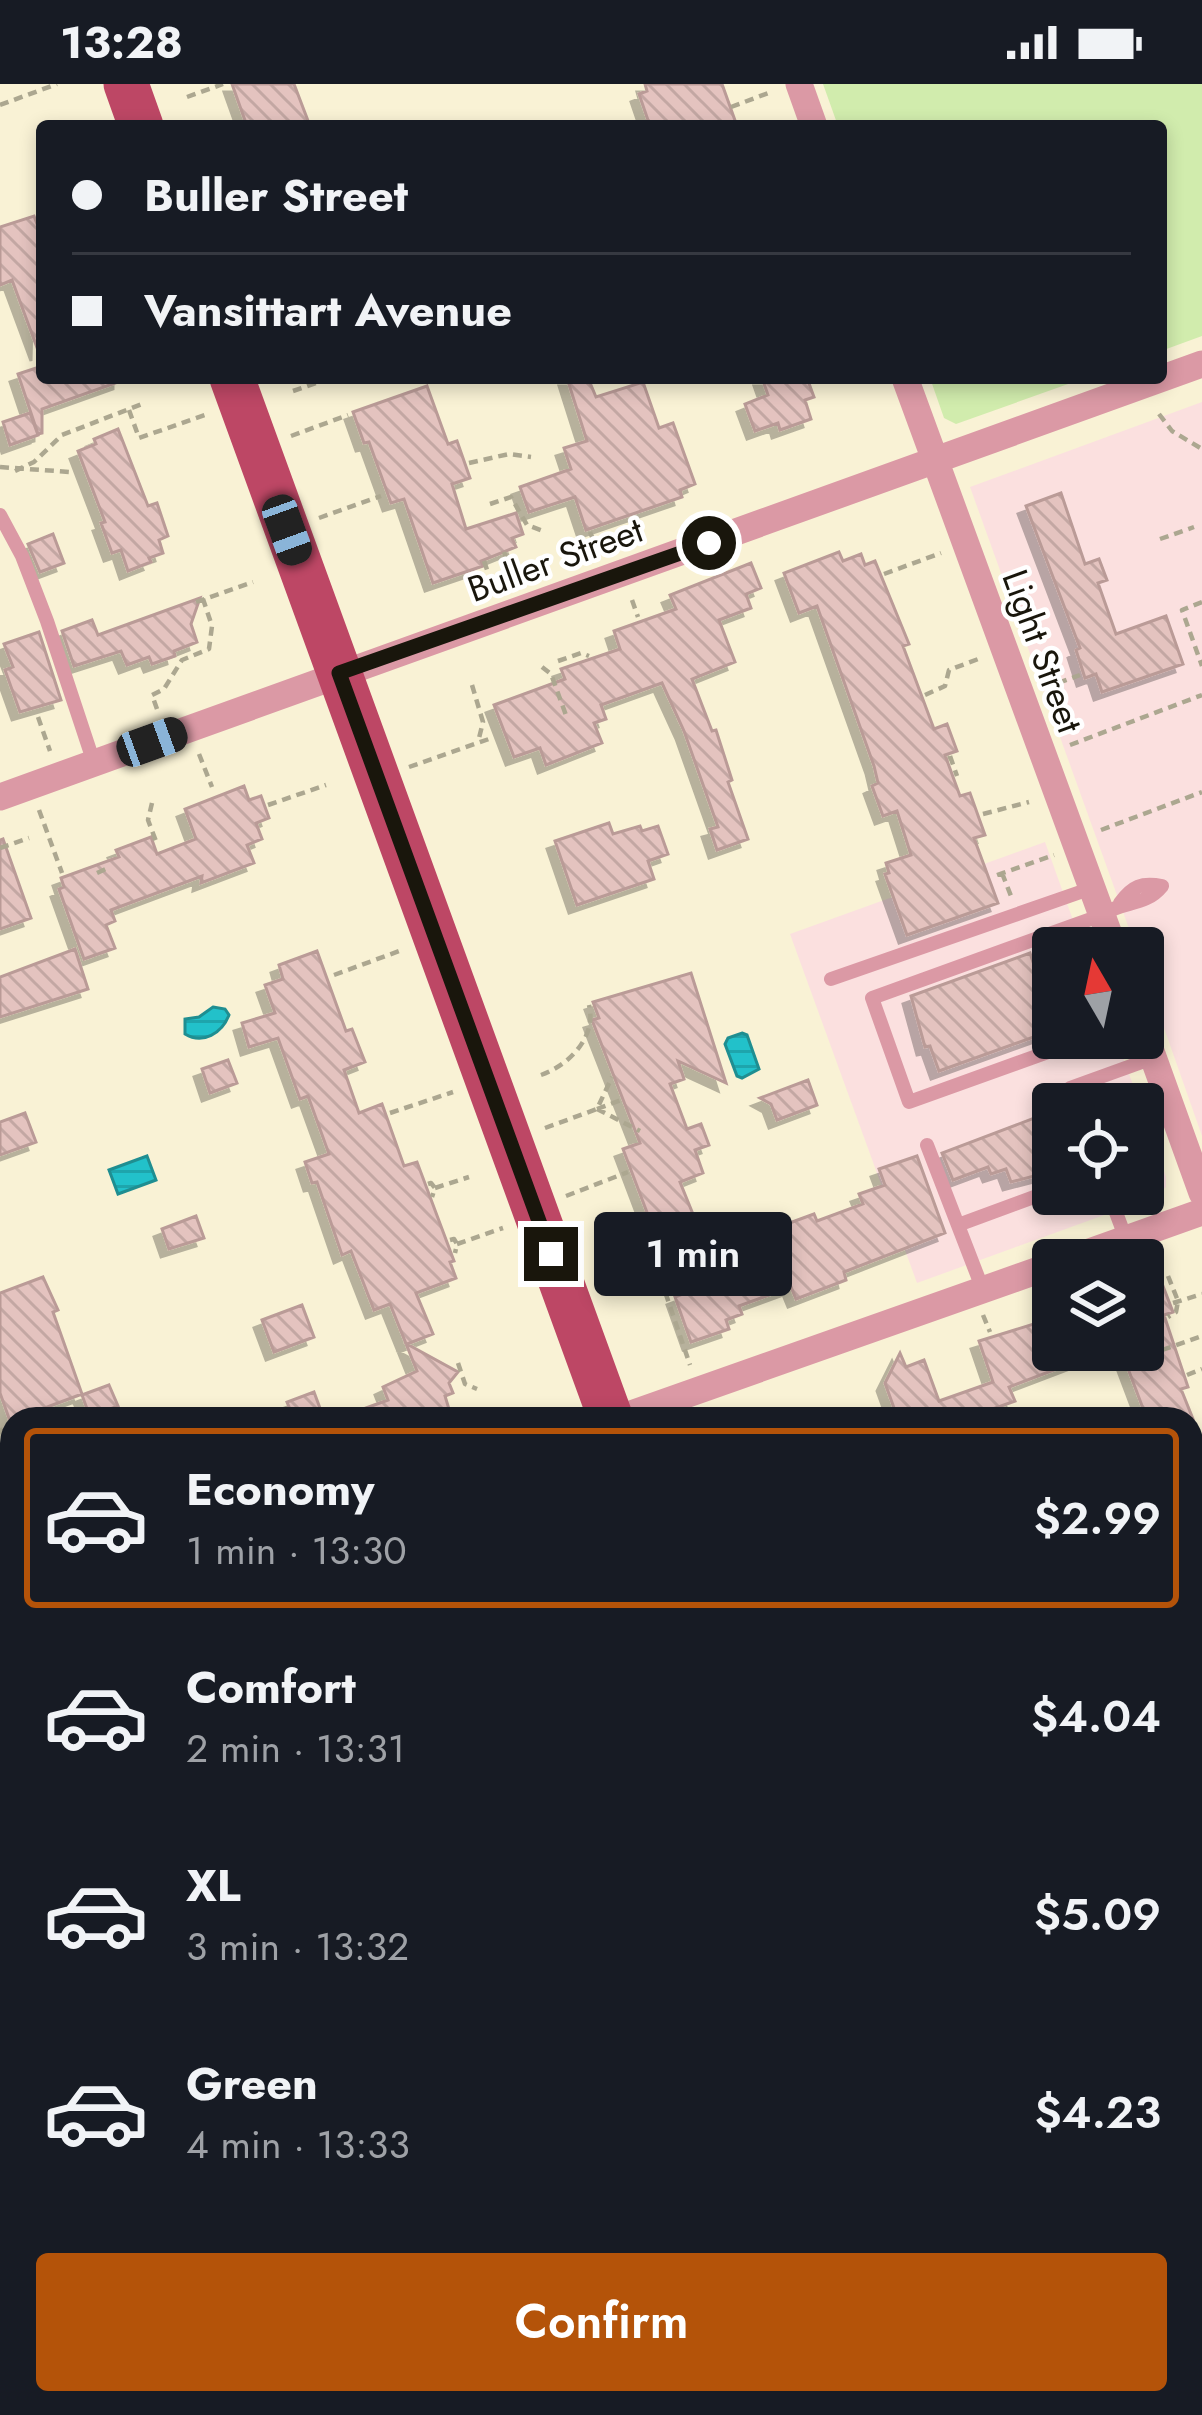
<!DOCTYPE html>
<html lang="en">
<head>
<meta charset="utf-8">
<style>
	body { margin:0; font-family:Jost,sans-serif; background:#20242c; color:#f1f3f6; height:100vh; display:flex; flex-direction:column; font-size:45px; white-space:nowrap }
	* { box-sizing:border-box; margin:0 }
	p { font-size:39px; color:#9ea1a6 }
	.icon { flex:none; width:66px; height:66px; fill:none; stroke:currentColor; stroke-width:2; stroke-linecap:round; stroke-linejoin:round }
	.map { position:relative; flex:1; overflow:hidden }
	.drawer { position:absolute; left:0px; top:1323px; width:1203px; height:1008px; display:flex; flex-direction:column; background:#171b24; border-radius:36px 36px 0 0; box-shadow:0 6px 18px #0003 }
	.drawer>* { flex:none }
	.hud { position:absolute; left:36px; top:36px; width:1131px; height:264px; border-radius:12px; box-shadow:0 6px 18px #0003; display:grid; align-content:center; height:264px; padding:0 36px; background:#171b24 }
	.needle { width:78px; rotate:351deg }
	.buttons { position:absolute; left:1032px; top:843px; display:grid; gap:24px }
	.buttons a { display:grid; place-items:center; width:132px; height:132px; border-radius:12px; background:#171b24; box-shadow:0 6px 18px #0003; font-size:60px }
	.end { position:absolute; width:54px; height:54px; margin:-27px; border:15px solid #19160c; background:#fff; box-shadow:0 0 0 6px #fff }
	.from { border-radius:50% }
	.bubble { position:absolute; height:84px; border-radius:12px; background:#171b24; box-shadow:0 6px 18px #0003; font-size:39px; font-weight:600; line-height:84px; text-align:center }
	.car { position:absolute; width:36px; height:72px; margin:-36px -18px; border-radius:15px; box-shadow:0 0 9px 3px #0007; background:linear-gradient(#222 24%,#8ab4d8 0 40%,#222 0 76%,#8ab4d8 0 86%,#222 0) }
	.hud b { display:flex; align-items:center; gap:42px; height:114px; font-size:45px }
	.hud b+b { border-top:3px solid #363941 }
	.hud i { width:30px; height:30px; background:#f1f3f6 }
	ul { padding:21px 0 0; list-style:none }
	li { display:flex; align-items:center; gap:36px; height:180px; margin:0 24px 18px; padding:0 12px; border:6px solid transparent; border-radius:12px }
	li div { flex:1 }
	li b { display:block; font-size:45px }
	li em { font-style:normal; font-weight:600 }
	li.on { border-color:#b45309 }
	li>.icon { width:108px; height:108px; stroke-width:1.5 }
	.primary-button { display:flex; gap:24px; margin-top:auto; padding:24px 36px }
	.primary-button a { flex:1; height:138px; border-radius:12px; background:#b45309; color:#fff; font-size:48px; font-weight:600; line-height:138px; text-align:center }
	.status { display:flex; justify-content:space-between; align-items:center; height:84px; padding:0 60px; background:#171b24; direction:ltr }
	.status svg { height:33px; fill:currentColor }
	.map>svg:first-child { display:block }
	.commercial { fill:#fbe0df }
	.park { fill:#d1ecad }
	.water { fill:url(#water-rules); stroke:#1f8e91; stroke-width:3 }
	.building { fill:url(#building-back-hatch); stroke:#ba9b97; stroke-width:3; filter:url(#shadow) }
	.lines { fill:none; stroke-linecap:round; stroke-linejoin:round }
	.path { stroke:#aca790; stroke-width:4.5; stroke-dasharray:9 6; stroke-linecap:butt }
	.service { stroke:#db99a5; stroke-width:14 }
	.minor { stroke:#db99a5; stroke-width:27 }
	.primary { stroke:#bd4765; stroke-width:45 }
	.route { stroke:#19160c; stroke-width:15 }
	.labels { text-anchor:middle; stroke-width:9; stroke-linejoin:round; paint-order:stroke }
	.street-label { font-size:36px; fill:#19160c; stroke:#fff }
</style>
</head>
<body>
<div class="status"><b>13:28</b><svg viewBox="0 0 49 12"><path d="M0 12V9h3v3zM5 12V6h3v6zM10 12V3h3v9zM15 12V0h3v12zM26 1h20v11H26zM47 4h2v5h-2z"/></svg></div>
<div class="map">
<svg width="1202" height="2331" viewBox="0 0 1202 2331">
	<defs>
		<pattern id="water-rules" width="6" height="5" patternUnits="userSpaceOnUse" patternTransform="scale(3)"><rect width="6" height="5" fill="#22c1ca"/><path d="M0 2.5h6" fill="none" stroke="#1ea5ac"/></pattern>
		<pattern id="building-back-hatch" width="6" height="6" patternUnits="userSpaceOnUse" patternTransform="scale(3)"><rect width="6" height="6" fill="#e4c3bf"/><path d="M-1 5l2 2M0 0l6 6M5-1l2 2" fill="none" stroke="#c3a7a3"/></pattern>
		<filter id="shadow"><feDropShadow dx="-8" dy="8" stdDeviation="0" flood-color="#0004"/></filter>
	</defs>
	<rect width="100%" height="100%" fill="#f9f2d5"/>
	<!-- commercial -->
	<path class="commercial" d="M1202,318v734l-59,-168v-20h-7l-166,-461z
		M1045,758l38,106h-30v90h63l24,66h-87v90h90v-81l23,64v10l-12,10 -237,86 -127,-349z
		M1202,1762v520l-11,4v-520z
		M12,2091v228h124l-32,12h-104v-236z
		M582,2319h289l-32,12h-252z"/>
	<!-- park -->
	<path class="park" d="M823,0h379v252l-41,15v-225h-323z
		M930,294h155l-129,46 -12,-6z"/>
	<!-- water -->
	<path class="water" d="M213,923l12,2 4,6c-7,18 -26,30 -44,19v-15l14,-2z
		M742,949l5,2 12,34 -17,9 -5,-2 -12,-32 3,-6z
		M147,1072l9,24 -38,14 -9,-24z"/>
	<!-- building -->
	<path class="building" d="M232,0h62l16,42h-63z
		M645,0h77l15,42h-87l-11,-32 8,-3z
		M34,132l8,21 -3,116 -27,-73 -12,5v-58z
		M42,282v12h79v3l-79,28v24l-4,1 -20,-60z
		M567,294h21l8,19 47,-15 16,46 14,-5 22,61 -15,6 2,7 -96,33 -11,-33 -46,15 -9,-25 51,-18 -7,-21 23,-7z
		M762,294h45l7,19 -9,3 6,19 -31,11 -2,-7 -23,8 -10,-27 23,-9z
		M427,302l21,58 9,-3 13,37 -18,6 14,45 50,-16 7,21 -11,4 4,9 -35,14 2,5 -50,17 -29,-84 -13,4 -22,-61 -5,1 -11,-31z
		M30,329l8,22 -28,10 -7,-23z
		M118,345l30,77 9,-3 11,33 -9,4 4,13 -14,5 2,4 -23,9 -7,-21 -9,3 -11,-30 4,-1 -27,-71 18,-7 -2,-5z
		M1061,409l24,71 14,-5 8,21 -9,3 18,51 50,-18 17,48 -81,28 -6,-18 -11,4 -9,-28 4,-2 -54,-142z
		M53,450l11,29 -24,9 -12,-28z
		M839,468l4,9 18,-7 4,11 10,-4 34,83 -6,2 31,83 13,-5 10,27 -12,4 15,41 10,-3 15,42 -11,3 24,65 -91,32 -22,-61 4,-1 -3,-10 25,-8 -14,-44 -14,5 -11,-30 6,-3 -4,-17 -57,-160 -18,7 -15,-40z
		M751,479l10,25 -15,6 5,14 -32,12 16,42 -43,17 20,52 4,-1 16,50 -4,2 20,57 -31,11 -7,-21 8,-2 -34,-96 -22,-48 -61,22 5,14 -12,4 8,20 -56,22 -6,-17 -26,9 -20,-52 71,-26 -4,-10 59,-20 -6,-18 62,-22 -6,-14z
		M200,514l-9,26 6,18 -23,9 1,5 -23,8 -3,-7 -22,8 -6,-14 -47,15 -12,-35 30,-11 6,15z
		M39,548l22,68 -41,12 -15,-42 8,-3 -9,-23z
		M244,702l5,14 12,-4 8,22 -13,5 6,16 -15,6 7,18 -53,20 1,-7 -91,34 4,11 -9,4 9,23 -31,11 -25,-70 5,-2 -3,-9 58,-21 -3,-7 35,-13 6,17 39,-15 -11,-30z
		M609,739l4,11 27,-8 2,5 16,-5 10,28 -20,7 6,18 -77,26 -22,-64z
		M3,755l28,79 -31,11v-89z
		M75,865l13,40 -88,28v-40z
		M317,867l29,80 6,-2 13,33 -21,8 15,43 23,-9 22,62 13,-4 37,99 -4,1 6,16 -40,15 17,41 -26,10 51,28 -9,11 4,10 -8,3 7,23h-107l-1,-3 44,-16 -5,-13 34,-16 -27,-67 -16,6 -23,-59 -9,4 -25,-73 -5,1 -7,-21 24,-8 -21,-58 -8,3 -22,-61 -29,9 -7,-24 33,-10 -10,-28 18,-6 -4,-14z
		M1030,869l7,21 6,-2 10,27 -7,6 7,25 -114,41 -9,-25 -5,1 -14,-51z
		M691,889l35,110 -48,-22 6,18 -14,5 17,45 14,-5 8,21 -14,5 8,23 -23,9 36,89 15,-6 2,8 47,-16 -3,-9 6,-2 -7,-18 38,-14 3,7 46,-17 -4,-10 26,-9 -6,-16 38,-13 28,77 -101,39 2,8 -50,19 -5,-12 -52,19 3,8 -16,6 3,9 -38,13 -16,-45 13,-5 -16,-40 -17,7 -9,-22 5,-2 -7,-18 4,-2 -25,-66 17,-6 -48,-123 7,-2 -6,-16z
		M228,976l9,23 -27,10 -8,-24z
		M808,996l9,25 -40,15 -6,-16 -11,-6z
		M1053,1027v60l-42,11 -5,-13 -15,5 -3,-7 -35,13 -11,-27z
		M25,1029l11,29 -36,13v-33z
		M196,1132l8,22 -35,11 -7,-20z
		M1145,1180l8,20 8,-3 12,31 -9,3 24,72 -7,2 12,30h-46l-26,-69h22z
		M43,1193l15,33 -5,2 29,82 -72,27 -10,-28v-100z
		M302,1221l12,32 -40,15 -12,-32z
		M1053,1234v32l48,2 -92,35 6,14 -31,11 -1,7h-85l-13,-36 15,-30 6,14 18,-7 15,41 54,-19 -14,-41z
		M109,1301l9,21 -28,11 -8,-22z
		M314,1308l10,27h-30l-7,-17z"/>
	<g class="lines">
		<!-- path -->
		<path class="path" d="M187,13l36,-13
			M0,21l57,-21
			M731,23l40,-15
			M293,307l38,-13
			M129,326l10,28 69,-24
			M1159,330l13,17 30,18
			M291,352l57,-21
			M469,379l40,-9 22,3
			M0,383l70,5
			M15,387l19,-9 28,-27 80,-31
			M490,420l21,-7 16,28 16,6
			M319,434l62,-22
			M590,448l9,22
			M1160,455l34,-12
			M504,468l11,28
			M484,477l10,29
			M884,490l57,-21
			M632,516l6,17
			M196,518l57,-20
			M1202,518l-20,8 20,56
			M558,577l23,-8 8,3
			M542,583l9,7 16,44
			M472,601l11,37 -5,20
			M1044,604l36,-13
			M925,611l20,-9 4,-16 32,-12
			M157,625l-5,-14 12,-6 18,-29 27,-11 3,-23 -9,-27
			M38,633l12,34
			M1070,661l132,-50
			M199,670l13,33
			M950,672l7,20
			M409,683l80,-28
			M152,719l-4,17 9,24
			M268,721l58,-20
			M39,726l23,63
			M983,730l46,-12
			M1101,746l101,-38
			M0,764l29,-10
			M97,789l11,-5
			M1002,789l9,23
			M997,791l57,-20
			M334,891l68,-25
			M541,991c28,-10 56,-38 48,-70
			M597,1025l43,22
			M597,1025l24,-9
			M390,1029l63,-21
			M545,1044l52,-19 15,-32
			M1143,1072l17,-6
			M428,1100l3,-1 4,5 -3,9
			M435,1104l34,-11
			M566,1112l62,-24
			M450,1156l4,-1 3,5 -2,9
			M457,1160l46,-16
			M641,1163l8,24 8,-3 33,97
			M608,1176l33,-13 -4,-21 4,-6
			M1168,1192l10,25 -2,11 -8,5
			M1039,1213l7,17
			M1173,1219l29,-9
			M983,1231l7,17
			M1162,1266l40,-14
			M458,1279l7,21 12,5
			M1187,1291l15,-6
			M347,1329l3,6
			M0,1344l4,10
			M0,1377l9,-3
			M437,2319l5,12
			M529,2319l4,12"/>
		<!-- service -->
		<path class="service" d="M0,431l22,41 25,65 47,142
			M1120,819c12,-17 22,-21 42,-17
			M831,895l261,-91
			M1087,954l-178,64 -37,-104 230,-83c21,-15 43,-8 60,-29
			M1076,1020l-6,-16 83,-30
			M927,1061l56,145
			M1109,1110l17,45
			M958,1141l95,-35
			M1191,1775l11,-4
			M1191,2196l11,-4
			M0,2287l16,44"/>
		<!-- minor -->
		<path class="minor" d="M799,0l15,42
			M905,294l209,570
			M0,713l1202,-433
			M1143,945l59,164
			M1067,1176l135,-48
			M617,1335l436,-154
			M0,1496l12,33
			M0,1560l12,-4
			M279,2319l5,12
			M1029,2319l5,12"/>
		<!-- primary -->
		<path class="primary" d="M126,0l15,42
			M232,294l379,1041
			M1191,1982l11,-4
			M223,2331l33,-12"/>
	</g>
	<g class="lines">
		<!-- route -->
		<path class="route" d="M551,1170l-212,-581 370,-130"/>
	</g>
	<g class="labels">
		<!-- street labels -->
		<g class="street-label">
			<text transform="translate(555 475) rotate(-20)" y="13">Buller Street</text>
			<text transform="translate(1043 567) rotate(70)" y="13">Light Street</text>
		</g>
	</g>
</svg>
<div class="buttons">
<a><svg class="needle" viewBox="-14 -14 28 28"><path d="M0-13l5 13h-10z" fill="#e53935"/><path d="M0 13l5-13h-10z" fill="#9ea1a6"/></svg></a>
<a><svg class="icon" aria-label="locate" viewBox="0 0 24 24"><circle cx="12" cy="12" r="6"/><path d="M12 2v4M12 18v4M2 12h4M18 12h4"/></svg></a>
<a><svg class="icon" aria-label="layers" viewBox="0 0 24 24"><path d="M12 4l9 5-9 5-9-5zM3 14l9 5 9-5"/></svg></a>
</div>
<i class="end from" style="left:709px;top:459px"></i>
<i class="end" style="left:551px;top:1170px"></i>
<div class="bubble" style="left:594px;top:1128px;width:198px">1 min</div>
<i class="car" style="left:287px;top:446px;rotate:160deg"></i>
<i class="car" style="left:152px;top:658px;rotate:70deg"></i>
<div class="hud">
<b><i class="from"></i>Buller Street</b>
<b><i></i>Vansittart Avenue</b>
</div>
<section class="drawer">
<ul>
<li class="on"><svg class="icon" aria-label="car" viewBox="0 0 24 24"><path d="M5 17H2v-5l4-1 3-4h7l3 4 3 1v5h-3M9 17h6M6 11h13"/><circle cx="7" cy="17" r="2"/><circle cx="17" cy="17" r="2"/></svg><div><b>Economy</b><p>1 min · 13:30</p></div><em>$2.99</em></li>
<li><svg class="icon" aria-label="car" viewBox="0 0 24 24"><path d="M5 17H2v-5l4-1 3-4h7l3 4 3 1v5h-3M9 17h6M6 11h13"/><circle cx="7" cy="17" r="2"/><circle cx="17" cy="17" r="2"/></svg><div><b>Comfort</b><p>2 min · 13:31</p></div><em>$4.04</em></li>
<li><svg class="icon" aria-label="car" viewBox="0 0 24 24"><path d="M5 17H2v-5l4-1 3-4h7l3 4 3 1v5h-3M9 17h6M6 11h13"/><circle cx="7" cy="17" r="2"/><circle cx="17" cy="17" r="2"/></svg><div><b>XL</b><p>3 min · 13:32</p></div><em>$5.09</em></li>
<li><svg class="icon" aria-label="car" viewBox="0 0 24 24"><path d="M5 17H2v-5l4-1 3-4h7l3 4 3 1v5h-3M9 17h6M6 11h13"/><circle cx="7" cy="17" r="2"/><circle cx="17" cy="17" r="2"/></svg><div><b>Green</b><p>4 min · 13:33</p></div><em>$4.23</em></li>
</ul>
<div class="primary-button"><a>Confirm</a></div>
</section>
</div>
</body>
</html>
